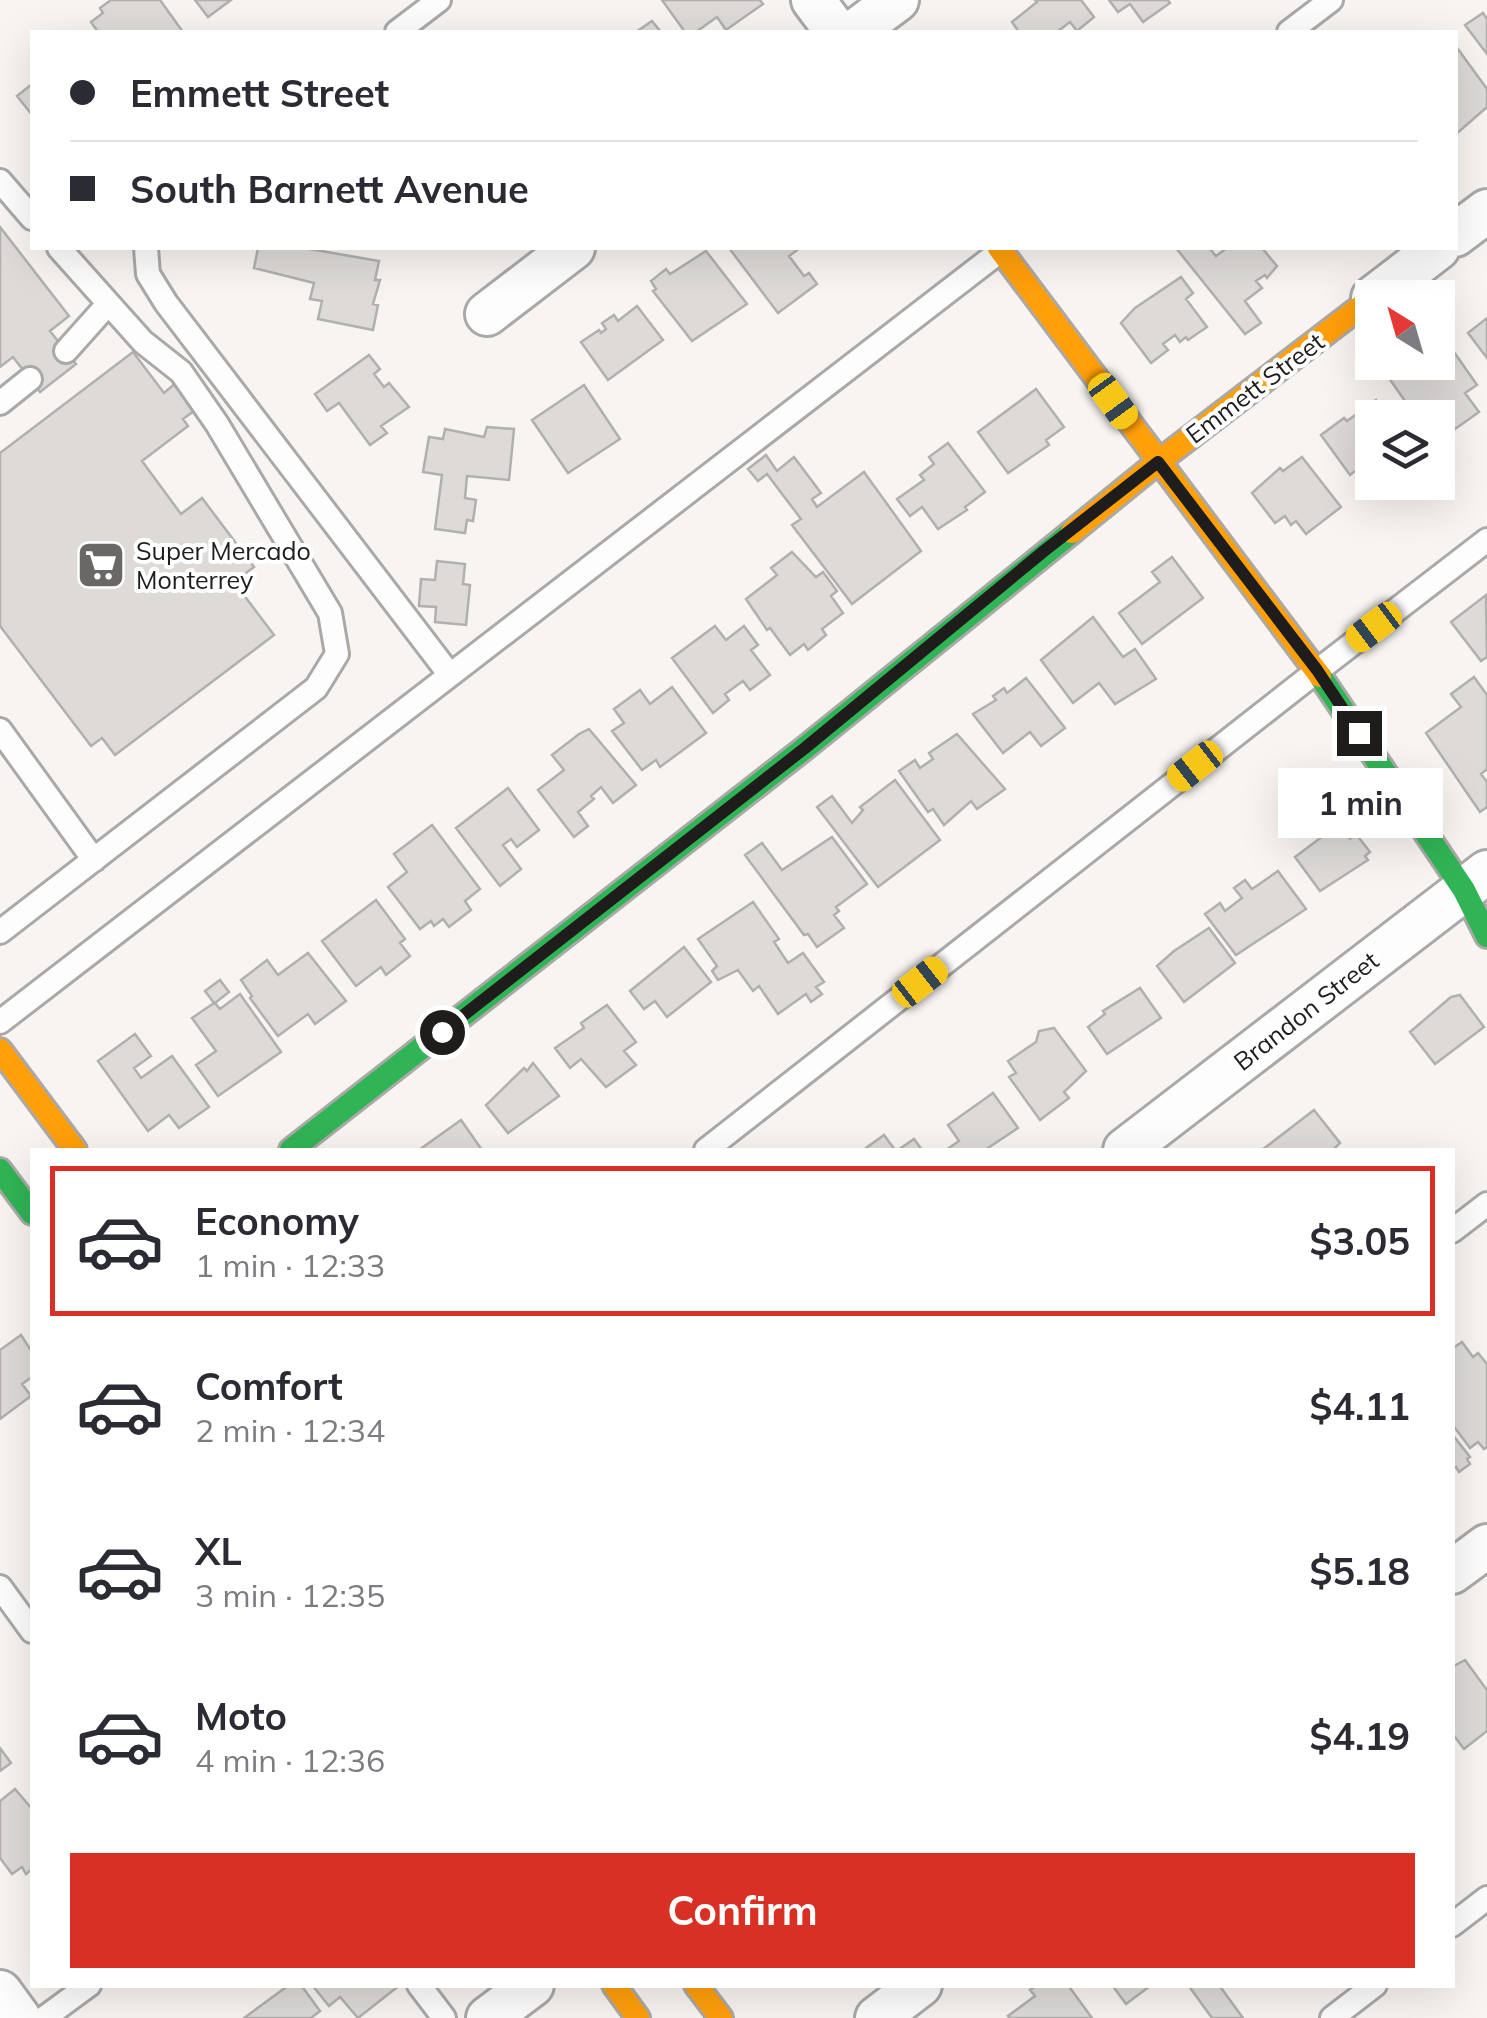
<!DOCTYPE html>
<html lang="en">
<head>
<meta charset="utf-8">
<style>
	body { margin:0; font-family:Mulish,sans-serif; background:#f7f7f7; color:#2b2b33; height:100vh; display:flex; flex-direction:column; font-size:38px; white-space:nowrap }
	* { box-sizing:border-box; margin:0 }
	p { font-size:32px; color:#7c7c81 }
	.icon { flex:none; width:55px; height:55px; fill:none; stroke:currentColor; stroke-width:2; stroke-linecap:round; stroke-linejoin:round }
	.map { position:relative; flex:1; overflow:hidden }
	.drawer { position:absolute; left:30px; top:1148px; width:1425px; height:840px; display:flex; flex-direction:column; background:#fff; border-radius:0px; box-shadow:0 10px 40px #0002 }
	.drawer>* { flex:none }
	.banner { position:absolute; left:30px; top:30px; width:1428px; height:220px; border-radius:0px; box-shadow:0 10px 40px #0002; display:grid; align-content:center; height:220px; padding:0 40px; background:#fff }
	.needle { width:65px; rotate:323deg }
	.controls { position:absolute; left:1355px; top:280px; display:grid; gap:20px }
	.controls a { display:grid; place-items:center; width:100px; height:100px; border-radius:0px; background:#fff; box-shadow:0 10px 40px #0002; font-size:50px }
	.end { position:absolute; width:45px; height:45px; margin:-22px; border:12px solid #1e1d1b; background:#fff; box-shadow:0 0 0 5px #fff }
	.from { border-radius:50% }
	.bubble { position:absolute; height:70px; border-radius:0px; background:#fff; box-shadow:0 10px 40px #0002; font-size:32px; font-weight:700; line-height:70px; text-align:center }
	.car { position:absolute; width:30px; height:60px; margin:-30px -15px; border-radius:12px; box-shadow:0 0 8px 2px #0007; background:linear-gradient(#f5c518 24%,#345 0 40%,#f5c518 0 76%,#345 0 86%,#f5c518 0) }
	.banner b { display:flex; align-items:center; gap:35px; height:95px; font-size:38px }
	.banner b+b { border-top:2px solid #e1e1e2 }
	.banner i { width:25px; height:25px; background:#2b2b33 }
	ul { padding:18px 0 0; list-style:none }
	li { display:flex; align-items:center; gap:30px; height:150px; margin:0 20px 15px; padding:0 20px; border:5px solid transparent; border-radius:0px }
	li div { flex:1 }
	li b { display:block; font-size:38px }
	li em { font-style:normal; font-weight:700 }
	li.on { border-color:#d93025 }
	li>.icon { width:90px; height:90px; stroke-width:1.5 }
	.action { display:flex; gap:20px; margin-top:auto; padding:20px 40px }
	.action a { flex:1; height:115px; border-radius:0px; background:#d93025; color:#fff; font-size:40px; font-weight:700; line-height:115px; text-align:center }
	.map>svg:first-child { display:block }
	.building { fill:#dddad8; stroke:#b2b0ae; stroke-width:2.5 }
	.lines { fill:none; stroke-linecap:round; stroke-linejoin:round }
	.lane-casing { stroke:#aba9a7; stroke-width:28 }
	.street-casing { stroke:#aba9a7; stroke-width:48 }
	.fast-casing { stroke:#aba9a7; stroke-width:28 }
	.slow-casing { stroke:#aba9a7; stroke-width:28 }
	.lane { stroke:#fefdfd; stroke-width:22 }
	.street { stroke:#fefdfd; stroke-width:42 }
	.fast { stroke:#30b455; stroke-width:22 }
	.slow { stroke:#ff9f0a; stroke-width:22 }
	.route { stroke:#1e1d1b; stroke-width:12 }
	.labels { text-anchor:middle; stroke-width:8; stroke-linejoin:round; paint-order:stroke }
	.street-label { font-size:25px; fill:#1e1d1b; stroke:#fff }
	.poi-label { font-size:25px; fill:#1e1d1b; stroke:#fff; text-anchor:start }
</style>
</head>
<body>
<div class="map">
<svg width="1487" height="2018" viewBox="0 0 1487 2018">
	<rect width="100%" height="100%" fill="#f7f4f1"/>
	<!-- building -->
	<path class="building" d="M111,0h49l23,32h-85l-7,-10 12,-9 -3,-5z
		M195,0h36l-23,17z
		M662,0h98l3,4 -37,26 -9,-13 -21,15h-11z
		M1035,0h46l13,17 -17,14 -7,-9 -13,10h-38l-7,-10 25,-20z
		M1109,0h59l2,3 -27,19 -13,-18 -12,8z
		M1483,13l4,6v35l-22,-29z
		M652,21l9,11h-25z
		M1455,45l32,44v18l-32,28z
		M32,84v31l-15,-19z
		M0,227l69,89 -19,15 26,33 -36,28 -27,-35 -13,10z
		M258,248h46l75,13 -4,19h5l-7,24 5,1 -5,25 -55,-11 4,-18 -12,-2 4,-16 -60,-15z
		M729,248h71l-11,8 15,20 5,-3 8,11 -39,29z
		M1176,248h33l7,8 11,-8h35l15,18 -10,12 -2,-3 -9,6 6,7 -17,13 16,22 -16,11z
		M706,251l41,53 -55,37 -39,-50 3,-2 -5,-8 15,-12 4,5z
		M1181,277l12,16 -7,6 21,28 -19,13 -2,-3 -6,5 -5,-7 -12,9 5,6 -17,13 -30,-40 14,-15z
		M637,306l26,34 -55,40 -27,-38 18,-12 2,3 5,-4 -4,-6 12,-8 4,6z
		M1487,318v40l-19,-25z
		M1447,342l30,43 -12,8 14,19 -24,17 -13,-18 -10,7h-15l-36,-51 6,-5h15l2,3 4,-3h30v-14z
		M133,352l31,41 14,-12 20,27 -15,11 5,7 -46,35 39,53 21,-16 52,69 -20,15 40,53 -159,120 -13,-17 -11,8 -91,-120v-173z
		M369,355l11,14 -6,5 10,13 5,-4 20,24 -28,19 6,7 -17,12 -31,-42 -12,8 -12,-17z
		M584,385l36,54 -52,34 -36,-53z
		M1036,389l28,38 -18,13 3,5 -41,28 -30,-41z
		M1376,400l12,18h-16v58l-9,-11 -13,10 -29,-40 23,-17 3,3z
		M487,427l27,2 -5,51 -42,-4 -2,22 11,2 -3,21 -6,-1 -2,13 -30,-4 7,-54 -19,-3 6,-35 14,2 2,-10 39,8z
		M948,443l37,49 -20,15 2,3 -29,19 -16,-22 -12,9 -13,-17 27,-19 -4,-5 14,-11 -5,-7z
		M766,455l11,16 17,-14 27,36 -9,6 5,8 47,-35 57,79 -69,53 -60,-79 9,-6 -34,-45 -9,7 -10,-12z
		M1302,457l39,50 -35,27 -10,-13 -5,4 -6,-9 -10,7 -23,-30 28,-25 3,3z
		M792,552l24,25 7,-5 14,19 -6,5 12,17 -21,16 4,6 -18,15 -4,-6 -14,11 -20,-27 -3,2 -21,-31 31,-24 -6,-7z
		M1172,557l31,41 -61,46 -23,-31 41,-31 -8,-10z
		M437,561l28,3 -2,20 7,1 -4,40 -31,-3 1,-15 -17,-1 2,-27 14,1z
		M1486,595l1,62 -6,4 -30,-39z
		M1093,617l30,40 12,-8 21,30 -41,25 -16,-21 -26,20 -32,-43z
		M715,626l11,14 18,-14 14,19 -7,5 19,25 -20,15 -7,-9 -18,13 4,6 -16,13 -41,-55z
		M1474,677l13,18v74l-6,5 6,8v25l-7,5 -54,-79 35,-26 -10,-13z
		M1026,678l39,50 -24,18 -11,-14 -27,21 -30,-39 23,-14 -3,-4 11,-8 3,5z
		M672,687l34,46 -46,34 -4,-7 -14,10 -30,-39 12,-8 -10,-14 26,-19 10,14z
		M589,729l47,56 -23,18 -12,-16 -10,9 3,3 -16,13 10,14 -14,11 -36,-47 26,-20 -12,-15 27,-21z
		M957,734l48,55 -28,20 -6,-8 -27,24 -11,-16 -5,3 -29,-41 16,-11 5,8 13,-9 -4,-6z
		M895,780l45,60 -62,47 -61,-80 15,-11 20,27 11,-13 -3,-3z
		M508,788l31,42 -22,17 -6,-8 -8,6 18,24 -21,17 -44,-58z
		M1339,824l11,15 6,-5 14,18 -5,4 3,4 -48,31 -25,-34z
		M432,825l48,64 -15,12 6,9 -22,17 -6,-8 -9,7 -3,-5 -11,8 -32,-42 19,-15 -13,-18z
		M832,837l35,47 -31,23 3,4 -5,4 10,13 -27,19 -9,-13 -4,1 -59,-80 17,-12 20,27z
		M1278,871l28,38 -70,46 -31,-41 15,-11 5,8 17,-13 -8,-10 11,-8 7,9z
		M376,900l29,39 -5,4 10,13 -24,19 -5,-8 -25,19 -34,-45z
		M753,902l26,37 -5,3 14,21 15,-10 21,29 -8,5 6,7 -11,8 -5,-8 -28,20 -19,-28 -6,5 -15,-21 -20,10 -6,-9 5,-5 -19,-27z
		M1209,928l26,35 -51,39 -27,-36 17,-15z
		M684,947l27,35 -44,35 -12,-16 -11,8 -14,-18z
		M308,953l38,48 -31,23 -7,-10 -30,22 -28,-38 2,-2 -11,-16 26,-20 11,15z
		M220,980l9,12 -14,11 5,6 20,-15 41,58 -63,44 -22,-31 20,-14 -24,-33 22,-15 -9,-12z
		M1140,988l21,30 -54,36 -19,-27 17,-13 -2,-3z
		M1460,995l24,32 -49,37 -25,-32 41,-35z
		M607,1005l29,37 -12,9 12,14 -30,22 -25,-28 -11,9 -15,-20 29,-20 -3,-5z
		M1054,1028l32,43 -22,21 5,6 -29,22 -31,-43 7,-4 -8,-12 28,-19 3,-11z
		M135,1034l16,22 -17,12 7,10 31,-22 37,51 -30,21 -10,-13 -21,16 -50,-70z
		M533,1063l26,33 -51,37 -22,-28 38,-37 3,3z
		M993,1093l25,35 -33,22h-34l-2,-2 10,-7 -11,-16z
		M1314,1110l26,33 -7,7h-71z
		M461,1120l21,30h-63z
		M884,1135l11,15h-28l-1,-2z
		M914,1139l8,11h-24z
		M21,1335l11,17v25l-10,7 9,12 -31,23v-69z
		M1462,1342l11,15 5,-4 9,11v83l-3,2 -6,-7 -8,6 -18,-24v-75z
		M1452,1434l18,23 -3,2 3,5 -11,8 -3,-5 -4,2z
		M1465,1660l22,30v41l-23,18 -12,-16v-66z
		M0,1748l11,15 -11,8z
		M15,1789l17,20v60l-6,5 -4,-7 -10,7 -12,-16v-57z
		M289,1985h12l19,26 -9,7h-67z
		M312,1985h88l-42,33 -18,-21 -11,9z
		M1037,1985h31l24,33h-82l-2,-2 27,-20 -5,-6z
		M1112,1985h37l1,1 -24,18z
		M1188,1985h31l24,33h-31z"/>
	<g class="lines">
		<!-- lane casing -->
		<g class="lane-casing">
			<path id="lane" d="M397,32l42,-32
				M1289,32l42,-32
				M0,181l32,37
				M146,248l2,26 18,29 284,372
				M66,351l42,-47
				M0,403l30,-24
				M0,730l94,130
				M0,932l316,-244 21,-34 -7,-41 -113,-189 -36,-52 -38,-30 -84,-94
				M0,1022l1003,-773
				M706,1150l611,-479 170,-131
				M1452,1231l35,-27
				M0,1587l32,44
				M1452,1925l35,-27
				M419,1985l25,33
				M44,2018l45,-33
				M1332,2018l43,-33"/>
		</g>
		<!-- street casing -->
		<g class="street-casing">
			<path id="street" d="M813,0l24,32
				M854,32l43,-32
				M1455,235l32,-24
				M1373,298l65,-50
				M487,314l86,-66
				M1125,1150l362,-278
				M1452,1572l35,-26
				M0,1992l19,26
				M488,2018l44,-33
				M877,2018l43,-33"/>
		</g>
		<!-- fast casing -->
		<g class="fast-casing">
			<path id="fast" d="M1320,676l144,214 23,46
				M291,1150l514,-402 267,-216
				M0,1170l32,43"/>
		</g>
		<!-- slow casing -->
		<g class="slow-casing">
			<path id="slow" d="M999,248l321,428
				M1072,532l86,-70 214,-164
				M0,1050l75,100
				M614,1985l24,33
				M696,1985l25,33"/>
		</g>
		<!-- lane -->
		<use href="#lane" class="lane"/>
		<!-- street -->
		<use href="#street" class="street"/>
		<!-- fast -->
		<use href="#fast" class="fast"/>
		<!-- slow -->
		<use href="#slow" class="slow"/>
	</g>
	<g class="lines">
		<!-- route -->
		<path class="route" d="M442,1032l363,-284 239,-197 114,-89 159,208 42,63"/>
	</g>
	<!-- icons -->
	<defs>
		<g id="supermarket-square" transform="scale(2.5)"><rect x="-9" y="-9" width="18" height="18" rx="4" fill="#6a6866" stroke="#fff"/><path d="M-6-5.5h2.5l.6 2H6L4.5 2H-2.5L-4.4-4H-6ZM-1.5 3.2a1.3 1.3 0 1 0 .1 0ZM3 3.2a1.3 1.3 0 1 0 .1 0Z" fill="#fff"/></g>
	</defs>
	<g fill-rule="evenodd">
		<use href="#supermarket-square" x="101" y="565"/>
	</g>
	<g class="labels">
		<!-- street labels -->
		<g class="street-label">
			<text transform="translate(1255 388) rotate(-37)" y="9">Emmett Street</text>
			<text transform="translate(1306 1011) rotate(-38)" y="9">Brandon Street</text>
		</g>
		<!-- poi labels -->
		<g class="poi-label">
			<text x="136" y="560">Super Mercado<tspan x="136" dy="29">Monterrey</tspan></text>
		</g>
	</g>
</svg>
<div class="controls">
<a><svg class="needle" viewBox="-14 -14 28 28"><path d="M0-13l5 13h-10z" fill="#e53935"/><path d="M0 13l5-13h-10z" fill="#7c7c81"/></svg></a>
<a><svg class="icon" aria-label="layers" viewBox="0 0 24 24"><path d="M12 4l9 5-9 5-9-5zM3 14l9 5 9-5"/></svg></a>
</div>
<i class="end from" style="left:442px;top:1032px"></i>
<i class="end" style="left:1359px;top:733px"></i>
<div class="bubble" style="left:1278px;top:768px;width:165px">1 min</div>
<i class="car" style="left:1113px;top:401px;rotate:144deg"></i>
<i class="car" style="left:1374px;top:627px;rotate:233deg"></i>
<i class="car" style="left:1195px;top:766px;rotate:232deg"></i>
<i class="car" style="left:920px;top:982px;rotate:52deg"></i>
<div class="banner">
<b><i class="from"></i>Emmett Street</b>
<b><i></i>South Barnett Avenue</b>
</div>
<section class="drawer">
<ul>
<li class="on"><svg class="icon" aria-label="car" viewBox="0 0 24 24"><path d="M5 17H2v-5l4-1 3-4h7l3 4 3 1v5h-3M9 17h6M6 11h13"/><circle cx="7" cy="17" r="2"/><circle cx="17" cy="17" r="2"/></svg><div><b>Economy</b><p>1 min · 12:33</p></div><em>$3.05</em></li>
<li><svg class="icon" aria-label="car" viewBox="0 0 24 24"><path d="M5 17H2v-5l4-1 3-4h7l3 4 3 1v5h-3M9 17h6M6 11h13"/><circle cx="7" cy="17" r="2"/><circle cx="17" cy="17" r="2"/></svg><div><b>Comfort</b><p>2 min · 12:34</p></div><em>$4.11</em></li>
<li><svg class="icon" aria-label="car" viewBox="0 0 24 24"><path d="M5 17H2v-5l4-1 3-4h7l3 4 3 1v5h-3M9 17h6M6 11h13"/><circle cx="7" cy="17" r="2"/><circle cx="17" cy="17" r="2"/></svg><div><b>XL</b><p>3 min · 12:35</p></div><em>$5.18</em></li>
<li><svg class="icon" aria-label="car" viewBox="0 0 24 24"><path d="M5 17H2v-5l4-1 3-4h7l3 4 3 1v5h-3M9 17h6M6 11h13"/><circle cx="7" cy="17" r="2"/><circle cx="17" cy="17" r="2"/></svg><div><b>Moto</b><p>4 min · 12:36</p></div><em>$4.19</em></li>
</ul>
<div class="action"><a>Confirm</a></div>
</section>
</div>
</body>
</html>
